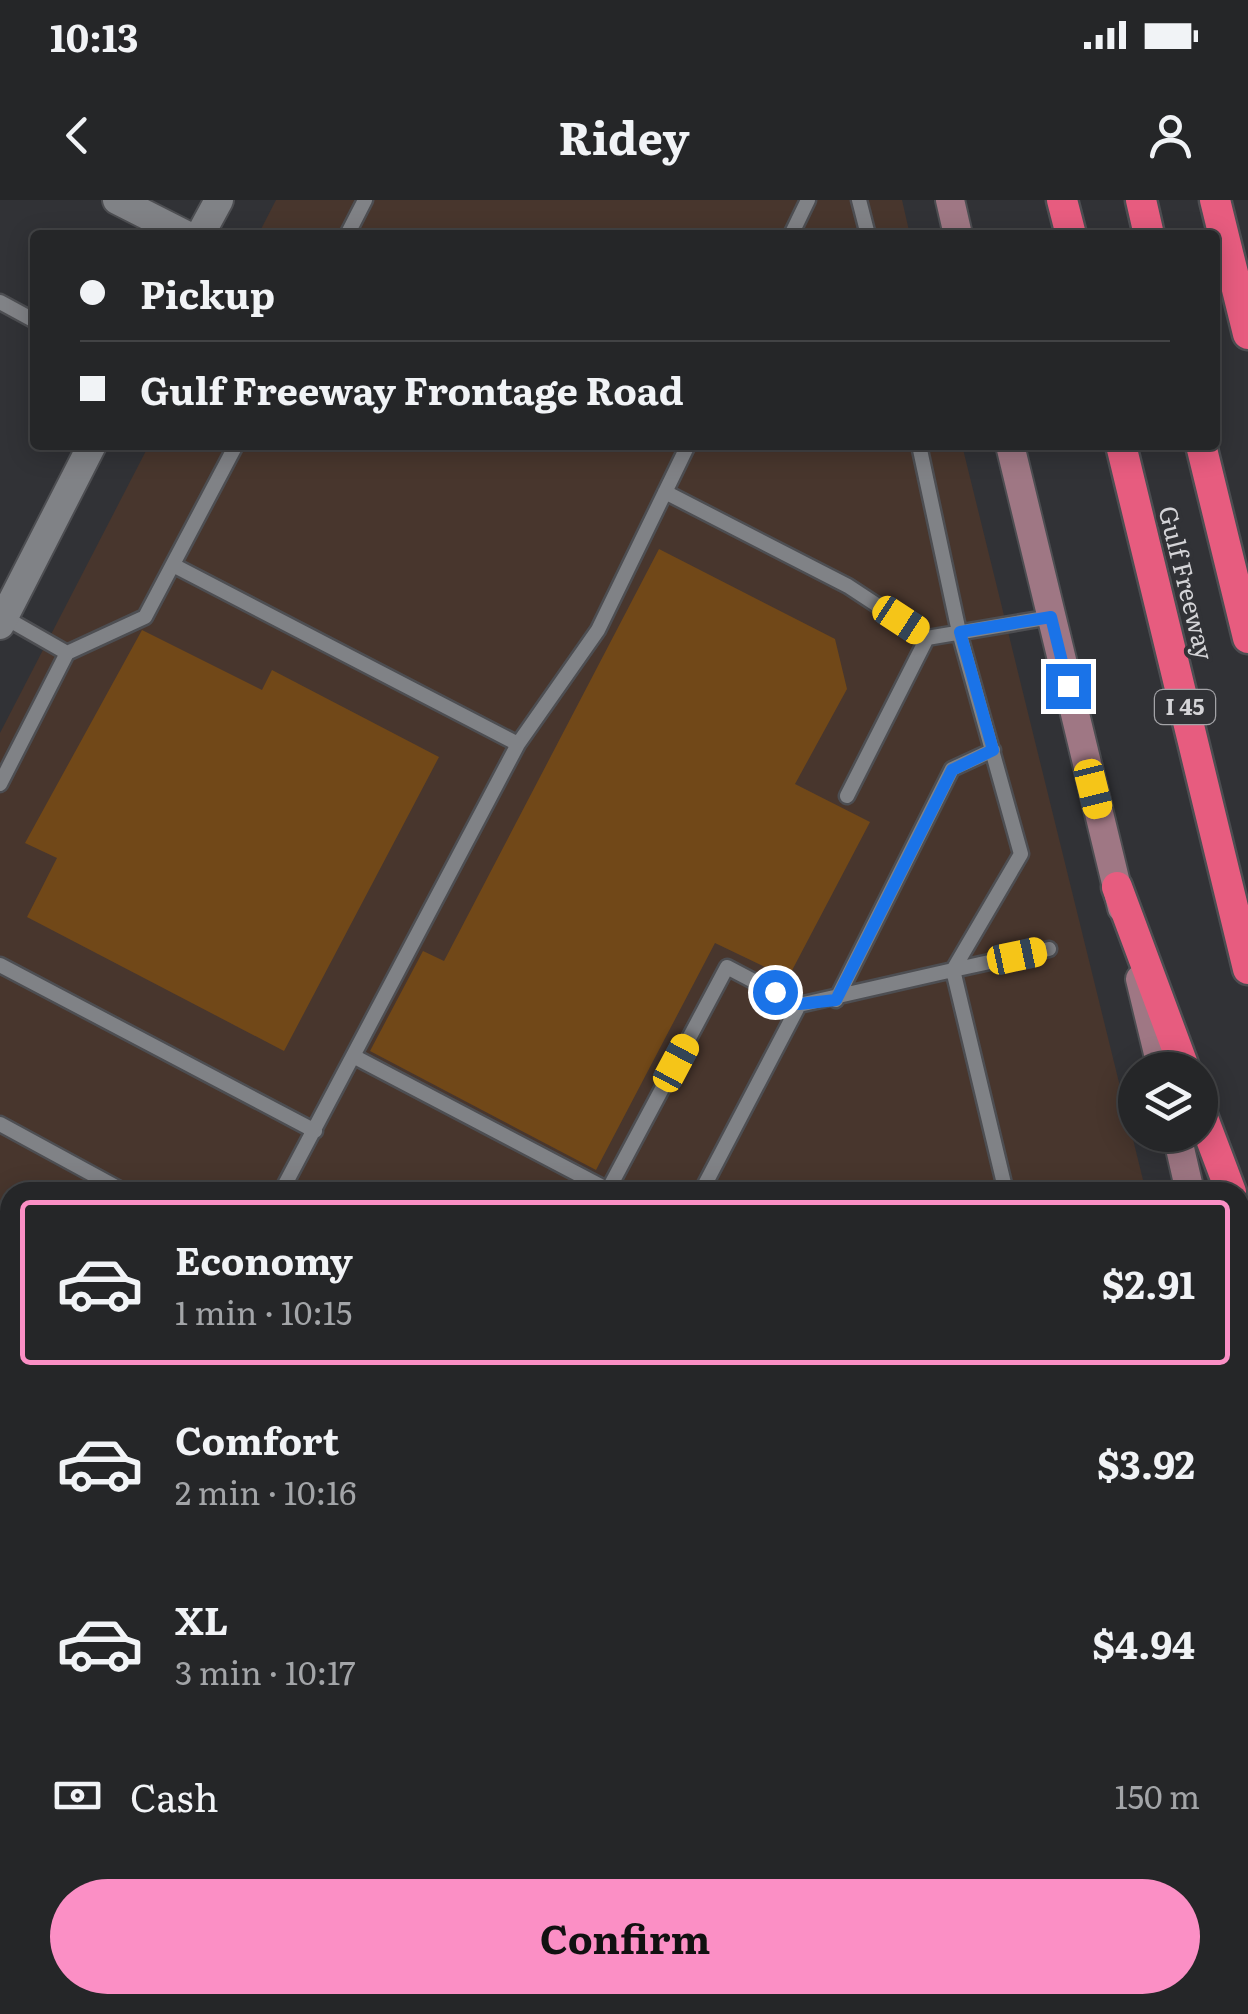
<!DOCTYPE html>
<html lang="en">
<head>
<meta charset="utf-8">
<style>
	body { margin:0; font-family:Literata,serif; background:#313234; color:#f1f3f6; height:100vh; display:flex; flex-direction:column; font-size:38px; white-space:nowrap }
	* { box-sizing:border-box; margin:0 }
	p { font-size:32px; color:#a3a5a8 }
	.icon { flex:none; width:55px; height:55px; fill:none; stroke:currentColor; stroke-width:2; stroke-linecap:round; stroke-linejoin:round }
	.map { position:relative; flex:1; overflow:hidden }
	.drawer { position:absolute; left:0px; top:982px; width:1250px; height:832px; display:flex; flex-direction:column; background:#252628; border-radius:30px 30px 0 0; box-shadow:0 5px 25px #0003,0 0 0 2px #424345 }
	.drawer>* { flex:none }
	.banner { position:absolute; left:30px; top:30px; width:1190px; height:220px; border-radius:10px; box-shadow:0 5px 25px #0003,0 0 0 2px #424345; display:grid; align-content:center; height:220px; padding:0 50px; background:#252628 }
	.tools { position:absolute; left:1118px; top:852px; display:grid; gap:20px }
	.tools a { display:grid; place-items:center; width:100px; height:100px; border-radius:50%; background:#252628; box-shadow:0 5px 25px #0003,0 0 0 2px #424345; font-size:50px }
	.end { position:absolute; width:45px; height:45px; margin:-22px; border:12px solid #1a73e8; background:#fff; box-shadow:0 0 0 5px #fff }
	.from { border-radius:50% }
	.car { position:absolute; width:30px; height:60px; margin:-30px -15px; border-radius:12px; box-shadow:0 0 8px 2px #0007; background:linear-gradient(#f5c518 24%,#345 0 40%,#f5c518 0 76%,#345 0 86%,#f5c518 0) }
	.banner b { display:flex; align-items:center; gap:35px; height:95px; font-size:38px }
	.banner b+b { border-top:2px solid #424345 }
	.banner i { width:25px; height:25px; background:#f1f3f6 }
	ul { padding:18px 0 0; list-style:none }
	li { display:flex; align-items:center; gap:30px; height:165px; margin:0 20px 15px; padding:0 30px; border:5px solid transparent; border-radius:10px }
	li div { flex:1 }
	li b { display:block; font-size:38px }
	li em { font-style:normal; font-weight:700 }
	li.on { border-color:#fb8fc5 }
	li>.icon { width:90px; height:90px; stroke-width:1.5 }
	.pay { display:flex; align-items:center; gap:25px; height:110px; padding:0 50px; font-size:38px }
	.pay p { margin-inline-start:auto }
	.action { display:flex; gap:20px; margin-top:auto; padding:20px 50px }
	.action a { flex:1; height:115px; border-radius:60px; background:#fb8fc5; color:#111; font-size:40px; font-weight:700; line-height:115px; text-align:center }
	.status { display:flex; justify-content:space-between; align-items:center; height:70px; padding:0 50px; background:#252628; direction:ltr }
	.status svg { height:28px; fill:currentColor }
	header { display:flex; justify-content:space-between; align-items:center; height:130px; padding:0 50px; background:#252628; font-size:45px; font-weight:700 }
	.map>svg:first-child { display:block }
	.commercial { fill:#48362d }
	.water { fill:#308794 }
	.building { fill:#714818 }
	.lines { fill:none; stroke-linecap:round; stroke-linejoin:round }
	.service-casing { stroke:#4d4e52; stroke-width:19 }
	.minor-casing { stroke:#4d4e52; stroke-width:32 }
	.tertiary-casing { stroke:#4d4e52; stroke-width:32 }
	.secondary-casing { stroke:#4d4e52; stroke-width:32 }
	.motorway-casing { stroke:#4d4e52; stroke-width:35 }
	.service { stroke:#808286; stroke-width:14 }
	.minor { stroke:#808286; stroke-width:28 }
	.tertiary { stroke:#808286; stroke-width:28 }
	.secondary { stroke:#9f7784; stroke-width:28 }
	.motorway { stroke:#e75c7f; stroke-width:30 }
	.route { stroke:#1a73e8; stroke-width:12 }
	.labels { text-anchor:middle; stroke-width:8; stroke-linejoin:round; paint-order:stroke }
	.shield { fill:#313236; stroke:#a3a3a7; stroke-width:2.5 }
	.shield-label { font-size:22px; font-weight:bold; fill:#d4d4d7 }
	.street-label { font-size:25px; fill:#d4d4d7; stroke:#313236 }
</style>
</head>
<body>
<div class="status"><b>10:13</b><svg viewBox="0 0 49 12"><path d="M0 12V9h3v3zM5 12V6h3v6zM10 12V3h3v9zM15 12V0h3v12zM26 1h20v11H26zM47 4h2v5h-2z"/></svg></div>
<header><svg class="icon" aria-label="back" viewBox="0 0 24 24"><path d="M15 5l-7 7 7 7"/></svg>Ridey<svg class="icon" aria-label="person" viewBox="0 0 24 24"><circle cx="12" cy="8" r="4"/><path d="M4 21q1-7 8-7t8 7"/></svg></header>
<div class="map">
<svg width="1248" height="1814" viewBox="0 0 1248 1814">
	<rect width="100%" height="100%" fill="#313236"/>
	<!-- commercial -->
	<path class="commercial" d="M276,0h626l8,35h-652z
		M149,245h813l184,747h-1136v16l-10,-6v-469z
		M1240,1374l8,32v408h-574l-16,-9h582z"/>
	<!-- water -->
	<path class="water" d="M0,1009l10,5v206l-10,-5z"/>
	<!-- building -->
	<path class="building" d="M659,349l176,90 12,50 -52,95 75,38 -82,156 -73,-35 -119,227 -226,-119 53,-100 21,10z
		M142,430l120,60 10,-20 167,87 -155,294 -257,-134 30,-59 -32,-15z
		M2,1238l8,5v34l-10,-6z
		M0,1667l10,6v50l-10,-5z
		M0,1766l10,6v33h55l-5,9h-60z"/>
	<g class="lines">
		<!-- service casing -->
		<g class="service-casing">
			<path id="service" d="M859,0l9,35
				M347,35l18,-35
				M791,35l17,-35
				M0,102l35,19
				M665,292l183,94 79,52 124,-21
				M173,365l345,179
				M4,417l63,36
				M0,584l67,-131 78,-36 91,-172
				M847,596l80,-158
				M0,765l315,166
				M836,800l116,-231 41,-19
				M355,857l257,135
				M0,924l125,68
				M281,992l237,-448 80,-114 90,-185
				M607,992l120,-225 72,38
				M701,992l98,-187 154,-35 68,-116 -62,-222 -40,-187
				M1006,992l-53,-222 96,-21
				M0,1298l10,6
				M0,1399l10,5
				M1240,1424l8,-1
				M1240,1574l8,31
				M1240,1725l8,-2
				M734,1805l16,9
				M910,1805l16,9
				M1121,1805l16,9
				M1207,1805l3,9"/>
		</g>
		<!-- minor casing -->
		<g class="minor-casing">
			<path id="minor" d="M117,0l69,35"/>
		</g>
		<!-- tertiary casing -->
		<g class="tertiary-casing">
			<path id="tertiary" d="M200,35l19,-35
				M0,425l92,-180"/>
		</g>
		<!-- secondary casing -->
		<g class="secondary-casing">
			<path id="secondary" d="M950,0l8,35
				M1010,245l112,463
				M1140,779l22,91
				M1177,935l13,57
				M1240,1209l8,35"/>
		</g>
		<!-- motorway casing -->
		<g class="motorway-casing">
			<path id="motorway" d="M1062,0l9,35
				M1141,0l8,35
				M1215,0l33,134
				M1121,245l127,524
				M1201,245l47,193
				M1117,687l68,183
				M1200,910l31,82
				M1240,1020l8,28"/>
		</g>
		<!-- service -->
		<use href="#service" class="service"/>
		<!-- minor -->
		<use href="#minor" class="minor"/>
		<!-- tertiary -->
		<use href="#tertiary" class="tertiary"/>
		<!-- secondary -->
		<use href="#secondary" class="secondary"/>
		<!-- motorway -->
		<use href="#motorway" class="motorway"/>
	</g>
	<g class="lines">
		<!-- route -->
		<path class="route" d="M775,792l24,12 37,-4 116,-230 41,-20 -33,-118 91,-15 17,69"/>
	</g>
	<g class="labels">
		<!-- shield labels -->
		<rect class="shield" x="1155" y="490" width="60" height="34" rx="8"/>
		<g class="shield-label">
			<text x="1185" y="515">I 45</text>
		</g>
		<!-- street labels -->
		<g class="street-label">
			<text transform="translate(1186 383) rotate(76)" y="9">Gulf Freeway</text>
		</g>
	</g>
</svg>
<div class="tools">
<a><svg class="icon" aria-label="layers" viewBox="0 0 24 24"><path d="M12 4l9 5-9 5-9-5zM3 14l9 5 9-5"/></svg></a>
</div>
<i class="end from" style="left:775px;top:792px"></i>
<i class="end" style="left:1068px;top:486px"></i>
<i class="car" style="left:901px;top:420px;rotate:123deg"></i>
<i class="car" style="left:1093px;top:589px;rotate:166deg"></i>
<i class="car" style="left:1017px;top:756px;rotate:78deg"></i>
<i class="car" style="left:676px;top:863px;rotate:28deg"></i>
<div class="banner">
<b><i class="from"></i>Pickup</b>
<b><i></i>Gulf Freeway Frontage Road</b>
</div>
<section class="drawer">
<ul>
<li class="on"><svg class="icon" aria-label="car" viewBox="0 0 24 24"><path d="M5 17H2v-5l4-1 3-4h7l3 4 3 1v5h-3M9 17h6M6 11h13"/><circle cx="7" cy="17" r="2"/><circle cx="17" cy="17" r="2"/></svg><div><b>Economy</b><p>1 min · 10:15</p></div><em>$2.91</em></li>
<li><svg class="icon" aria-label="car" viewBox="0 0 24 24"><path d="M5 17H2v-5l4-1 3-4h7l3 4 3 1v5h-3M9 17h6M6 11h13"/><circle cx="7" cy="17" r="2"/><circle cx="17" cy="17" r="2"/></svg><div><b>Comfort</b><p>2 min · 10:16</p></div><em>$3.92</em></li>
<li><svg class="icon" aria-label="car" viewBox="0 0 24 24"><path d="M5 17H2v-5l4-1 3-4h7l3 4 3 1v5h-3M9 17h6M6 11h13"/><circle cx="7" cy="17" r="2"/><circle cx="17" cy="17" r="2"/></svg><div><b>XL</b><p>3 min · 10:17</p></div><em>$4.94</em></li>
</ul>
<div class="pay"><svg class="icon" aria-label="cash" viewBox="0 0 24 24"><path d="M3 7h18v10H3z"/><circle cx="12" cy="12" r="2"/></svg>Cash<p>150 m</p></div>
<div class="action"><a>Confirm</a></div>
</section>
</div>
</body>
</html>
